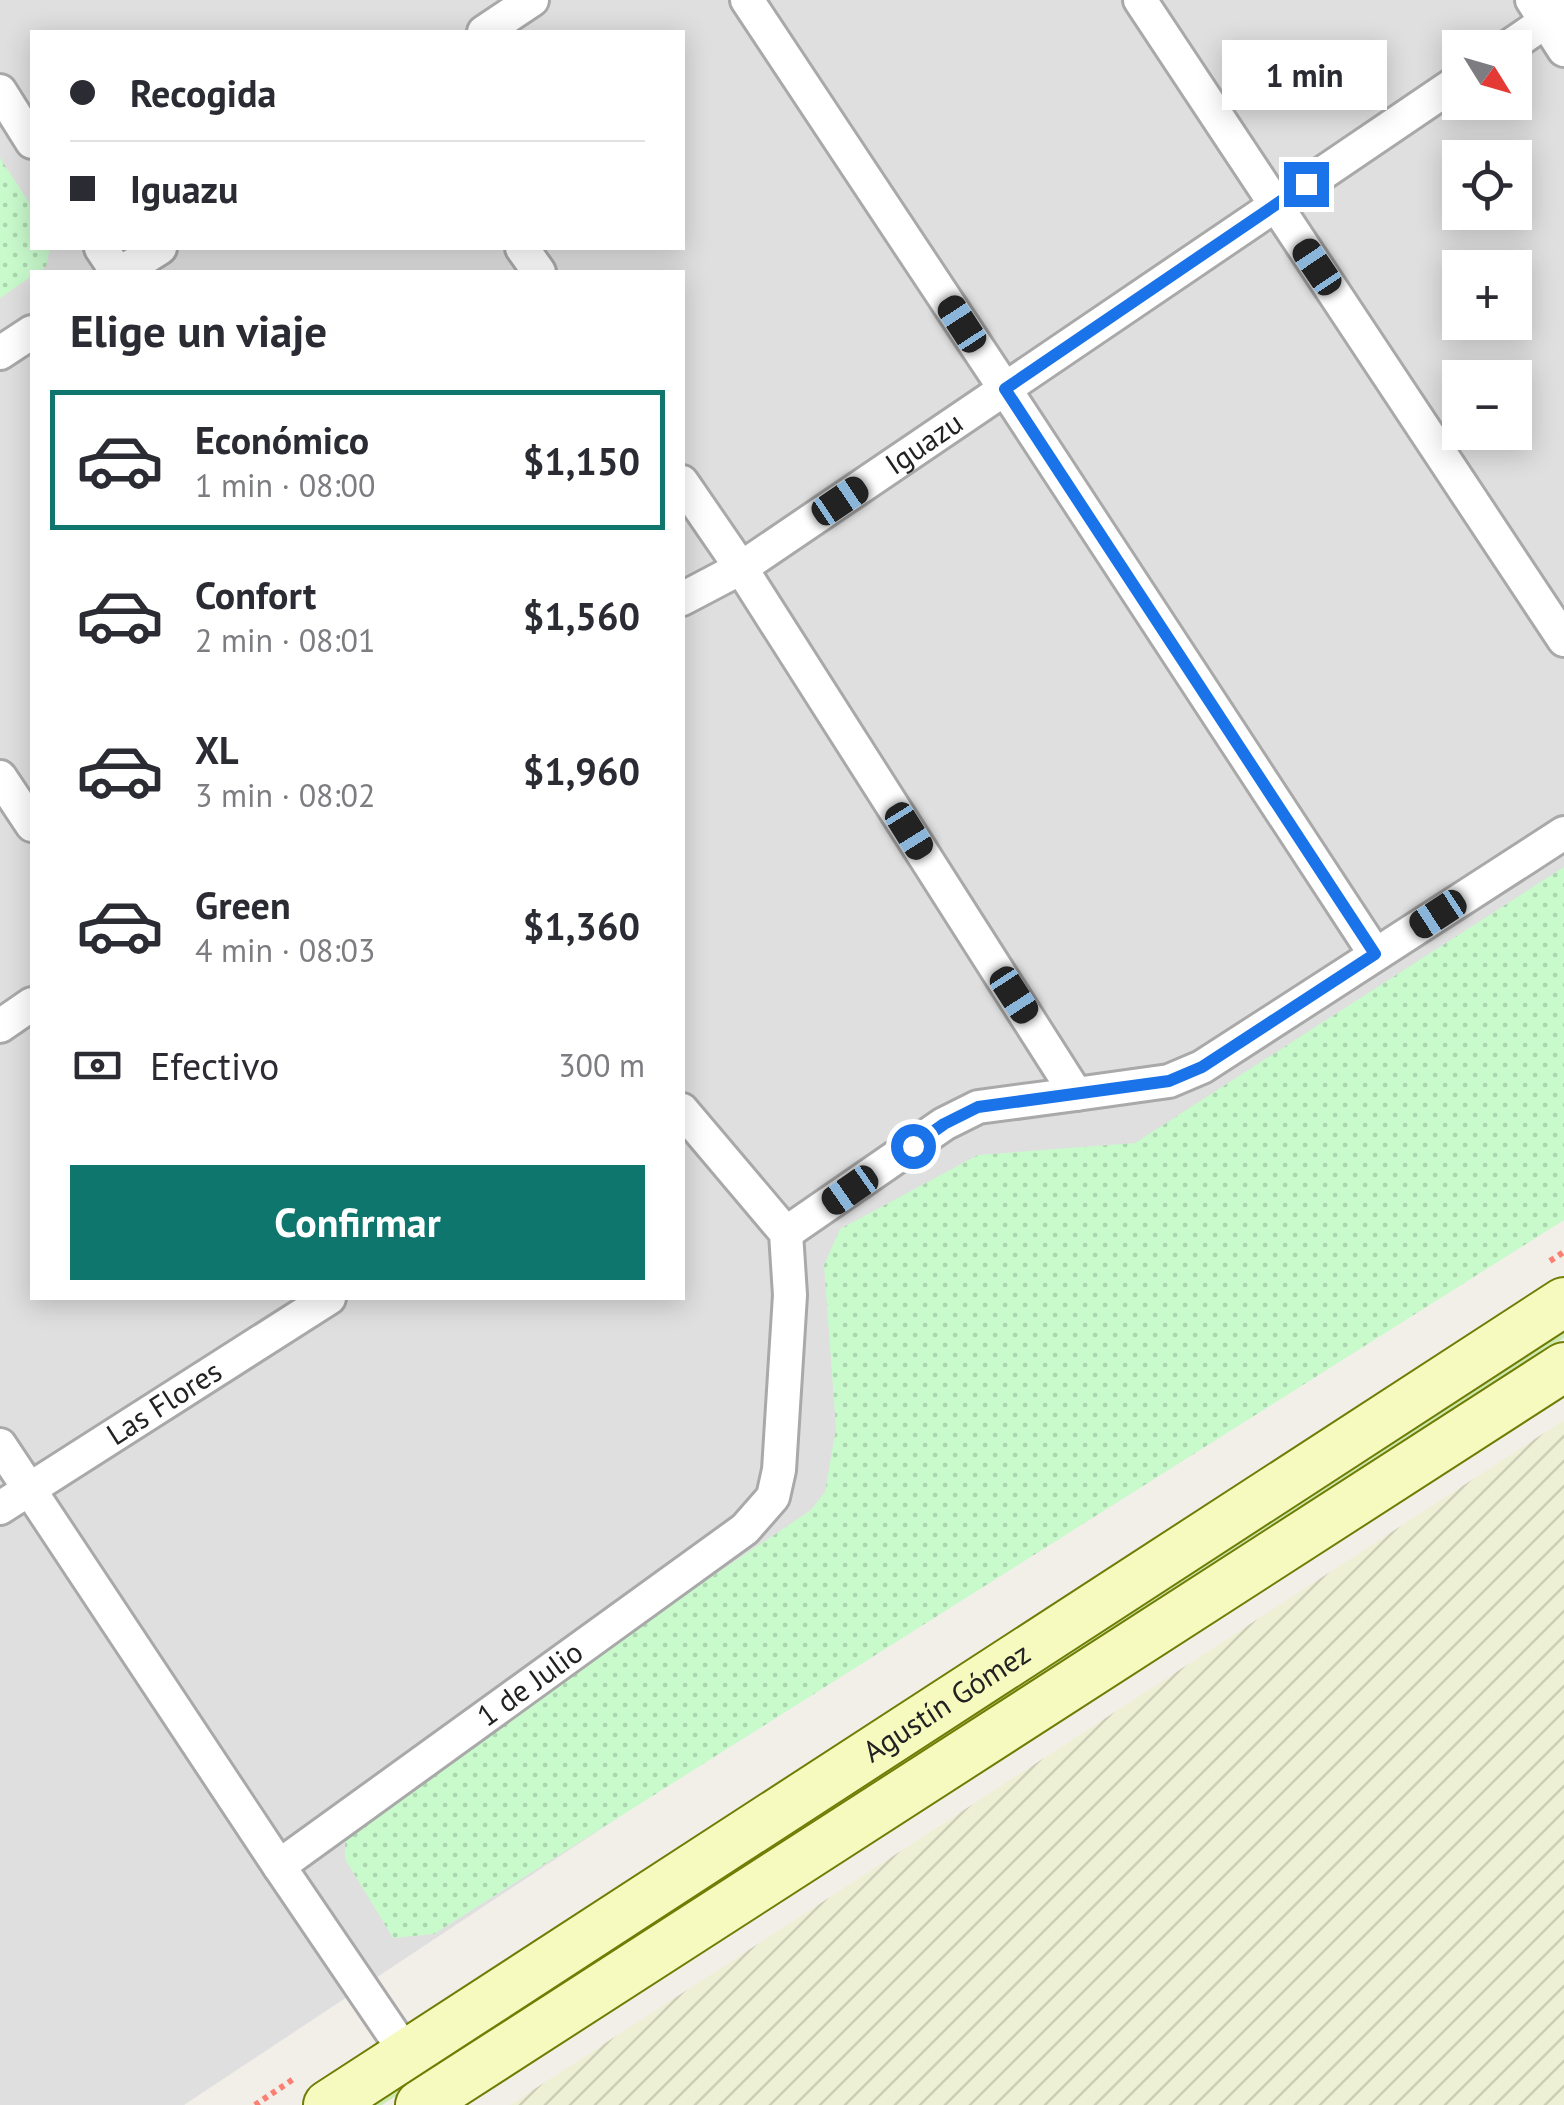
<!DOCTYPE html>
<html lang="es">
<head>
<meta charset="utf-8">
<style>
	body { margin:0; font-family:"PT Sans",sans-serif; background:#f7f7f7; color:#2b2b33; height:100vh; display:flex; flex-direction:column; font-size:38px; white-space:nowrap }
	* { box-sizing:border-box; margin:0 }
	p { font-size:32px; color:#7c7c81 }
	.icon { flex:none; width:55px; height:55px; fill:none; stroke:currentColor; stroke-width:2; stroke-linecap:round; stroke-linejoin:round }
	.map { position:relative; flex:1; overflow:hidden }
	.panel { position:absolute; left:30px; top:270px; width:655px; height:1030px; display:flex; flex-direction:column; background:#fff; border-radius:0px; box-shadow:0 5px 25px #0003 }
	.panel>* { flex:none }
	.hud { position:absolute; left:30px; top:30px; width:655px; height:220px; border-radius:0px; box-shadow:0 5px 25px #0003; display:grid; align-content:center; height:220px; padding:0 40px; background:#fff }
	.needle { width:65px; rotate:127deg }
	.buttons { position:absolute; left:1442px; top:30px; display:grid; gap:20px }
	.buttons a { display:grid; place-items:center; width:90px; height:90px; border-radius:0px; background:#fff; box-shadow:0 5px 25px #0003; font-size:50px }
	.end { position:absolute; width:45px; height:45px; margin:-22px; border:12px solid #1a73e8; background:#fff; box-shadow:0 0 0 5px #fff }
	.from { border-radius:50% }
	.bubble { position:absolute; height:70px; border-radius:0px; background:#fff; box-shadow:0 5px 25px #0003; font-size:32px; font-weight:700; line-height:70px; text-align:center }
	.car { position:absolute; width:30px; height:60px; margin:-30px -15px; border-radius:12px; box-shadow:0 0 8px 2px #0007; background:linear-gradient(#222 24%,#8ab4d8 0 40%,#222 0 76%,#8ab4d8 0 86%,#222 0) }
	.hud b { display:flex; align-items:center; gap:35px; height:95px; font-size:38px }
	.hud b+b { border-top:2px solid #e1e1e2 }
	.hud i { width:25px; height:25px; background:#2b2b33 }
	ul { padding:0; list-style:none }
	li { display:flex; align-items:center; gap:30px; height:140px; margin:0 20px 15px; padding:0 20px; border:5px solid transparent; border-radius:0px }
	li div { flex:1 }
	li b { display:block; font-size:38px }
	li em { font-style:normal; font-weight:700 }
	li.on { border-color:#0f766e }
	li>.icon { width:90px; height:90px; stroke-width:1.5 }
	h2 { padding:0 40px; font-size:45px; line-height:120px }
	.pay { display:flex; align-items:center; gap:25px; height:110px; padding:0 40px; font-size:38px }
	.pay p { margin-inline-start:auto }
	.button { display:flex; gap:20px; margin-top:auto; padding:20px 40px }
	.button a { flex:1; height:115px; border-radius:0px; background:#0f766e; color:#fff; font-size:40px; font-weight:700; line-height:115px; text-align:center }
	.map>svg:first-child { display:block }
	.residential { fill:#e0dfdf; fill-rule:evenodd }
	.farmland { fill:url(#farmland-furrows) }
	.grass { fill:#cdebb0 }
	.park { fill:url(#park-dots) }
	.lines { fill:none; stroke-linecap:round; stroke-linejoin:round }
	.street-casing { stroke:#a9a9a9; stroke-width:38 }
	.secondary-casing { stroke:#707d05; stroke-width:52 }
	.path { stroke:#fa8072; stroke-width:6; stroke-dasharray:5 5; stroke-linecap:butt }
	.street { stroke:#fff; stroke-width:32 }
	.secondary { stroke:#f7fabf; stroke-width:48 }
	.route { stroke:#1a73e8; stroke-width:12 }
	.labels { text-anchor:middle; stroke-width:10; stroke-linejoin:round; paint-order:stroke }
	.street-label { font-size:30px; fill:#222; stroke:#fff }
</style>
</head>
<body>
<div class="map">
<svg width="1564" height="2105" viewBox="0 0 1564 2105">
	<defs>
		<pattern id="farmland-furrows" width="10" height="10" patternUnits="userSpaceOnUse" patternTransform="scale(2.5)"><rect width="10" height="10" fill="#eef0d5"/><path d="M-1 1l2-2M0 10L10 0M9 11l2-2" fill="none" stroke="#ccceb7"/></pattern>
		<pattern id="park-dots" width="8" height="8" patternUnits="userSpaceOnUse" patternTransform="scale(2.5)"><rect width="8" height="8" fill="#c8facc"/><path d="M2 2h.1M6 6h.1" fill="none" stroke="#acd6af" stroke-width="1.8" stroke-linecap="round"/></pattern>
	</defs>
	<rect width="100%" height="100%" fill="#f2efe9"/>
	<!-- residential -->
	<path class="residential" d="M0,0h1564v1191l-1380,914h-184zM32,32h650v216h-650zM1460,48h55v54h-55zM1460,158h55v54h-55zM1460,268h55v54h-55zM32,272h650v1026h-650zM1460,378h55v54h-55z"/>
	<!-- farmland -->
	<path class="farmland" d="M1564,1420v685h-1054z"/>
	<!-- grass -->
	<path class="grass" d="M1564,1327v11l-1182,767h-20z"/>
	<!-- park -->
	<path class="park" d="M0,158l32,49v41h18l-4,19 -8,5h-6v4l-32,22z
		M1564,867v353l-1130,714 -41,4 -48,-79v-36l466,-313 14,-18 11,-64 -12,-163 16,-36 138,-74 157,-12z"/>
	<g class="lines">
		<!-- street casing -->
		<g class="street-casing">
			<g id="street">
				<path d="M747,0l258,389 370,565"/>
				<path d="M1140,0l424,640"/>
				<path d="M1532,0l32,50"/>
				<path d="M484,32l48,-32"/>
				<path d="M1507,48l57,-39"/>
				<path d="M0,91l32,51"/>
				<path d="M101,248l16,24"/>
				<path d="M522,248l17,24"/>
				<path d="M122,272l38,-24"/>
				<path d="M0,353l32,-21"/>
				<path d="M682,482l59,86 335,526 93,-13 33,-14 362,-234"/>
				<path id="s1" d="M682,599l59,-31 719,-488"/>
				<path d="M0,777l32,48"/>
				<path d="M0,1026l32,-22"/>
				<path d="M786,1233l158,-109 34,-17 98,-13"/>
				<path d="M0,1445l279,421 127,187"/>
				<path id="s2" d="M0,1508l329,-210"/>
				<path id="s3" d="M279,1866l466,-337 28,-32 6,-27 11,-175 -4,-62 -104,-123"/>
			</g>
		</g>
		<!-- secondary casing -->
		<g class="secondary-casing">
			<g id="secondary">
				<path id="s4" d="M328,2105l1236,-803"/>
				<path d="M420,2105l1144,-738"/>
			</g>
		</g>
		<!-- path -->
		<path class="path" d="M1550,1261l14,-9
			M255,2105l40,-27"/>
		<!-- street -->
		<use href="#street" class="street"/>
		<!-- secondary -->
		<use href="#secondary" class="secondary"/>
	</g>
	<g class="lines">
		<!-- route -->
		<path class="route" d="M913,1146l31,-22 34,-17 191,-26 33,-14 173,-113 -370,-565 301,-205"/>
	</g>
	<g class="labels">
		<!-- street labels -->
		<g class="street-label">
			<text dy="10" stroke="none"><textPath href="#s1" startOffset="288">Iguazu</textPath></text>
			<text dy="10" stroke="none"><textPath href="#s2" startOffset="195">Las Flores</textPath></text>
			<text dy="10" stroke="none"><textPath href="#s3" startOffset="310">1 de Julio</textPath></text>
			<text dy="10" stroke="none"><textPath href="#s4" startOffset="738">Agustín Gómez</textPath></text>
		</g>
	</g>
</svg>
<div class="buttons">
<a><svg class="needle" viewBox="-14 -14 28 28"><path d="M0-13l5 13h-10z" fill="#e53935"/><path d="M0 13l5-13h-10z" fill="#7c7c81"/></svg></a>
<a><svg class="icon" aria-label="locate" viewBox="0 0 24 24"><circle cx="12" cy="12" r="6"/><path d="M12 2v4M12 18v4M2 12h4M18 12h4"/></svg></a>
<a>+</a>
<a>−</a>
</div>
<i class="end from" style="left:913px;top:1146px"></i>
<i class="end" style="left:1306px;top:184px"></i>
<div class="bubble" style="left:1222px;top:40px;width:165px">1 min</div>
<i class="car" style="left:1317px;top:267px;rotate:326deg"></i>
<i class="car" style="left:962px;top:324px;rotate:327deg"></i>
<i class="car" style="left:840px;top:501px;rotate:56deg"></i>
<i class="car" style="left:909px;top:831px;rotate:148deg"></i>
<i class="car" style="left:1438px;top:914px;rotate:237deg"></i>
<i class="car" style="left:1014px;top:995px;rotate:147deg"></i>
<i class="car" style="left:850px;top:1190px;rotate:235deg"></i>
<div class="hud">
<b><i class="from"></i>Recogida</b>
<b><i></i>Iguazu</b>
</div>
<section class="panel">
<h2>Elige un viaje</h2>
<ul>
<li class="on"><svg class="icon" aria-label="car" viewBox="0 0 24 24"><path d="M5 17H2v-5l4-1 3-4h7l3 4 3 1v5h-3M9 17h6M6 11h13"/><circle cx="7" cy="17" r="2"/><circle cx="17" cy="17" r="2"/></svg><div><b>Económico</b><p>1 min · 08:00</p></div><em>$1,150</em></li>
<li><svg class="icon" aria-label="car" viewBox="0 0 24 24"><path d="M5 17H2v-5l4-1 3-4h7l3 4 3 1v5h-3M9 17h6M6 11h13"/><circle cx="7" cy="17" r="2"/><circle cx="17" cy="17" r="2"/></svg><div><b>Confort</b><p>2 min · 08:01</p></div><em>$1,560</em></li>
<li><svg class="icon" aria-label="car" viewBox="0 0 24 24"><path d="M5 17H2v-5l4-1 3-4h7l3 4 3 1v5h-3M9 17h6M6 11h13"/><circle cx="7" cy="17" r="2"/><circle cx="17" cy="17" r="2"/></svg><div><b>XL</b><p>3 min · 08:02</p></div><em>$1,960</em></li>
<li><svg class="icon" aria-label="car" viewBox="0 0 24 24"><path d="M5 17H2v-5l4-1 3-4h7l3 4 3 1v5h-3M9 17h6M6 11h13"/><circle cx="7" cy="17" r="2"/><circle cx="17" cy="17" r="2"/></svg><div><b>Green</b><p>4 min · 08:03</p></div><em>$1,360</em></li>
</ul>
<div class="pay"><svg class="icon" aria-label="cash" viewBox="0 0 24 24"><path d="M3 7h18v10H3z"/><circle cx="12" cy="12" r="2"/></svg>Efectivo<p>300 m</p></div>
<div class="button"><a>Confirmar</a></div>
</section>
</div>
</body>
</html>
